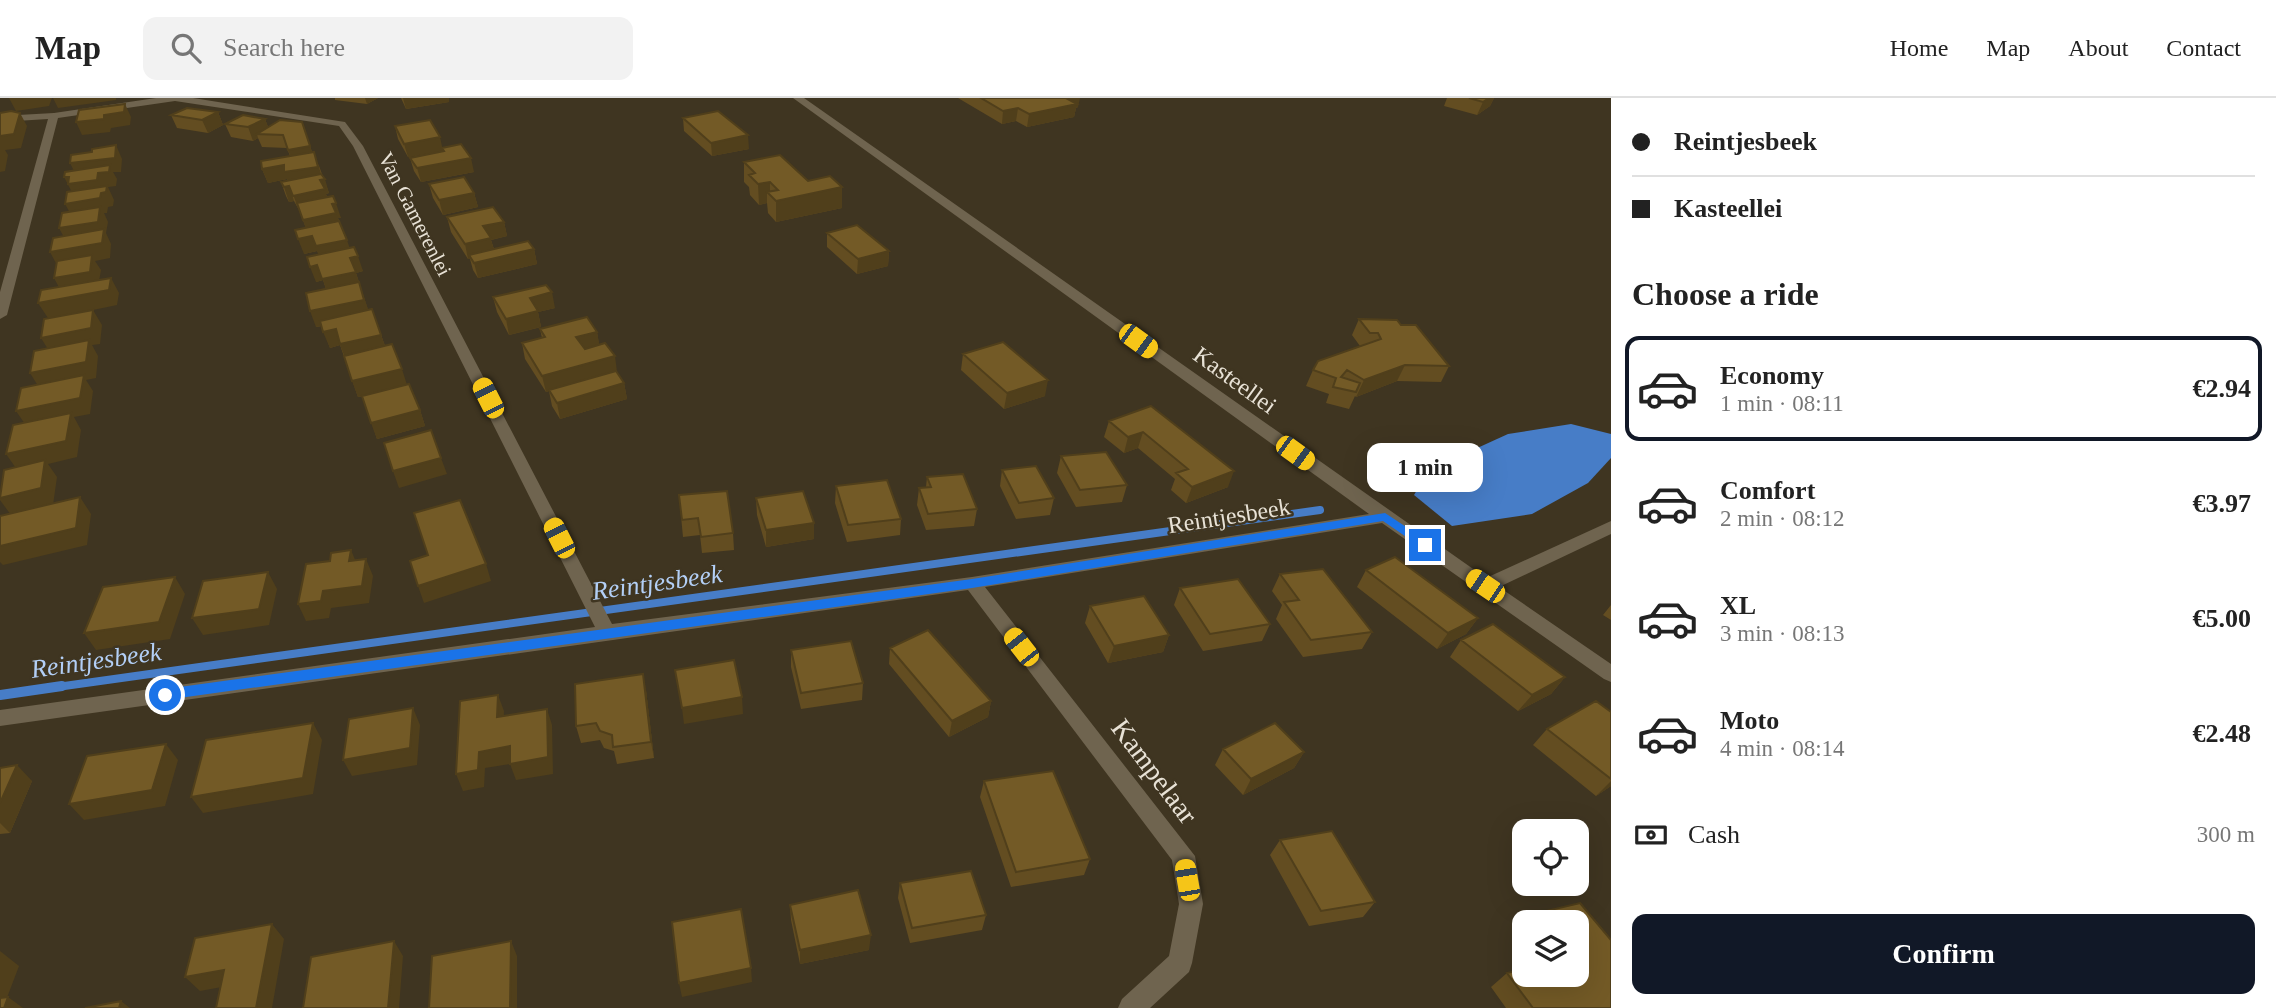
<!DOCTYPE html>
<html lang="en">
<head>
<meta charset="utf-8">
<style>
	body { margin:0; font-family:"Times New Roman",serif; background:#f2f2f2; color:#222; height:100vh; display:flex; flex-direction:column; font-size:26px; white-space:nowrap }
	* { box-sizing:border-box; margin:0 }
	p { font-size:23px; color:#767676 }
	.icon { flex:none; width:38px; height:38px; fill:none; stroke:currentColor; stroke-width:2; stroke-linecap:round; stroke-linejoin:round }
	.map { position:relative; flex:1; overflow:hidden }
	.panel { display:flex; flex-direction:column; background:#fff; width:665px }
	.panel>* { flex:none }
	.hud { display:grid; align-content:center; height:154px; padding:0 21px; background:#fff }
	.buttons { position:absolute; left:1512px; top:721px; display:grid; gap:14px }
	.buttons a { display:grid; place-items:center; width:77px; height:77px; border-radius:14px; background:#fff; box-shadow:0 7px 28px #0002; font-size:35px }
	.end { position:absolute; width:32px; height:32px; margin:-16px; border:9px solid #1a73e8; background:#fff; box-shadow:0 0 0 4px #fff }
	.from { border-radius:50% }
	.bubble { position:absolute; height:49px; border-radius:14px; background:#fff; box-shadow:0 7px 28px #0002; font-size:23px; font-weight:700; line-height:49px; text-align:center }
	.car { position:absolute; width:21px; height:42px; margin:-21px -10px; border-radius:9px; box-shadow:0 0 5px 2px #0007; background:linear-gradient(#f5c518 24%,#345 0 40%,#f5c518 0 76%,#345 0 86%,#f5c518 0) }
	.hud b { display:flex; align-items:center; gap:24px; height:66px; font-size:26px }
	.hud b+b { border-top:2px solid #e0e0e0 }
	.hud i { width:18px; height:18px; background:#222 }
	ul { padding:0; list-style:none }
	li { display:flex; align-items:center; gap:21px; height:105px; margin:0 14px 10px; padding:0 7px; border:4px solid transparent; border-radius:14px }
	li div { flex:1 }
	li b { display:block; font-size:26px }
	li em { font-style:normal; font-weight:700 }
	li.current { border-color:#111827 }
	li>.icon { width:63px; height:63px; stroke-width:1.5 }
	h2 { padding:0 21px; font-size:32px; line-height:84px }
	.pay { display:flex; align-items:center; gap:18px; height:77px; padding:0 21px; font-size:26px }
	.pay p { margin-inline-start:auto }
	.primary-button { display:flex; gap:14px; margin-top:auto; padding:14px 21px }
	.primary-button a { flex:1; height:80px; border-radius:14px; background:#111827; color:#fff; font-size:28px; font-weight:700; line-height:80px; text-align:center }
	header { display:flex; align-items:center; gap:42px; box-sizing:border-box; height:98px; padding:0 35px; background:#fff; border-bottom:2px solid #e0e0e0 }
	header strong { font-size:33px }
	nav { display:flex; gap:38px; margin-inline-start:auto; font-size:24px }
	.search { width:490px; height:63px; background:#f2f2f2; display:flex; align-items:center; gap:18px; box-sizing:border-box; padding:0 24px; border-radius:14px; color:#767676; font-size:26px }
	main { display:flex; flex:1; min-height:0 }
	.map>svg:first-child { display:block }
	.water { fill:#477dc7 }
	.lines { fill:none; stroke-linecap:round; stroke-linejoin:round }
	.stream-far1 { stroke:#477dc7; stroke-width:8 }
	.stream { stroke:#477dc7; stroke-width:10 }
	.minor { fill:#6f644f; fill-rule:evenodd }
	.wall { fill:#634d21 }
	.shaded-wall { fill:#503f1b }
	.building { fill:#735a26; stroke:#503f1b; stroke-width:2 }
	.route { fill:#1a73e8 }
	.labels { text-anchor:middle; stroke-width:5; stroke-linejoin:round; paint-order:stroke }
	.far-street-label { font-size:21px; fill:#e8e2d6; stroke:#3f3521 }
	.street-label { font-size:24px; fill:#e8e2d6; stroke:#3f3521 }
	.water-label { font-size:26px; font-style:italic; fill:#b3cff6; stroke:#3f3521 }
	.near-street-label { font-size:28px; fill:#e8e2d6; stroke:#3f3521 }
</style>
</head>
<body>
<header>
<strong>Map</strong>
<div class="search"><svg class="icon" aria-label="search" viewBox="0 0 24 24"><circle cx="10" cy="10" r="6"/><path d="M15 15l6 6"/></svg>Search here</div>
<nav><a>Home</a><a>Map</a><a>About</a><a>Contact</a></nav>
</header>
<main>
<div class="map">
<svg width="1611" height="910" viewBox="0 0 1611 910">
	<rect width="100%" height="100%" fill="#3f3521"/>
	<!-- water -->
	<path class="water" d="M1571,326l40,10v24l-23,25 -56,31 -80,12 -38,-31 15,-25 79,-36z"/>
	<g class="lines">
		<!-- stream-far1 -->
		<path class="stream-far1" d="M50,590l1270,-178"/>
		<!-- stream -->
		<path class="stream" d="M0,597l62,-9"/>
		<!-- minor -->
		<path class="minor" d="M156,0h37l152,24 18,24 249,478 360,-47 397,-63 -576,-416h11l682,480 125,-57v13l-112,53 112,77v18l-7,-3 -222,-156 -397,64 210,269 8,48 -11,59 -3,9 -39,36h-32l4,-9 47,-43 10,-52 -7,-44 -204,-270 -968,136v-16l595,-83 -242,-481 -14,-20 -164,-25 -117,17 -51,197 -7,4v-27l48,-173 -48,3v-6l54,-3z"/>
	</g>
	<!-- wall -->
	<path class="wall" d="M335,0h43l-11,6 -32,-4z
		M401,0h48v4l-43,7z
		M958,0h55l65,9 -2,1 -2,9 -47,10 -11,-6 -14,3z
		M1447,0h47l-4,8 -13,9 -33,-9z
		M218,14l5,13 -15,8 -31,-5 -6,-13z
		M683,20l66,31 -37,7 -28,-25z
		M265,21l3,8 34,-5 10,30 7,14 10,27 -3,1 1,3 14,21h-3l11,30 14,23 -7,2 12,37 4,-1 13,37 35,64 5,16 -48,13 -14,-43 -5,1 -18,-52 -10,3 -8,-22 -6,1 10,-38 -3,-9 -7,2 3,-28 -2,-3 -13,3 2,-26 -7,-18 -5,-9 -5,1 -3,-6 -5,-14 6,-1v-2l-19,4 -6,-14 28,-13 -3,-8 -25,-1 -4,-9 -5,3 -22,-4 -6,-13z
		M395,28l48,22 31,24 -53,10 -7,-11 -4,-13 33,-7 -35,6 -10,-18z
		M744,64l64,19 34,27 -66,14 -8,-9 -1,-10 -8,2 -9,-10 -1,-8 -5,-5z
		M429,86l45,9 4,14 -35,8 -10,-17z
		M447,119l57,5 3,14 -16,4 3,9h40l3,15 -59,14 -5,-8 -3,-11h-2l-17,-27z
		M827,135l62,18 -1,15 -31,8 -30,-27z
		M493,199l62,11 -17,4 3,15 -32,8 -12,-23z
		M1359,221l42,6 48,41 -8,16 -44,-1 -41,16 -1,-1 -6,13 -23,-6 3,-9 -23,-8 7,-16 47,-24 -8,-11z
		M540,231l57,3 2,13 25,38 3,16 -67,20 -8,-13 -3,-15 -3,1 -21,-33 -3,-16 20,-5z
		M963,256l82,42 -41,13 -43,-39z
		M1151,308l77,81 -42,16 -15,-13 4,-11 -37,-31 -14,5 -20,-16 5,-16z
		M1061,358l66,29 -5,17 -46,5 -19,-34z
		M1002,372l52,28 -4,17 -34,4 -16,-33z
		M927,379l50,32 -3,17 -48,4 -9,-25 2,-17 7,-1z
		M836,388l65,33 -1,16 -53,7 -12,-39z
		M679,397l54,38 1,17 -32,3 -2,-18 -17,2z
		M756,400l58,41 -48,8 -9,-32z
		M1366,472l112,48 -12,16 -29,15 -80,-62z
		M1280,476l92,58 -10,17 -59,8 -27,-38 6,-14 -10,-14z
		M1180,490l90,36 -8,17 -59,10 -29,-46z
		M1611,507v15l-8,-5z
		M1090,508l79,29 -6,17 -55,11 -23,-40z
		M1461,542l104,37 -14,17 -33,17 -68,-54z
		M890,550l101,53 -3,16 -39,20 -60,-73z
		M791,552l72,33 -1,17 -61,9 -10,-42z
		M646,592l8,68 -37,6 -3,-13 -10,-3 -4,-8 -19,3 -5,-17z
		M1611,614v74l-15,10 -63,-51 14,-16z
		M1223,651l81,3 -10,16 -51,27 -28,-30z
		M0,670l32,13 -22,52 -10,1z
		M984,683l106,78 -6,16 -73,12 -31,-90z
		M1280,742l95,62 -12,15 -54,9 -39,-71z
		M900,785l86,32 -4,15 -72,13 -12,-45z
		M1580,805l31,37v68h-105l-15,-21 16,-14 17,-4v6h53v-53h-44l13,-11z
		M790,807l79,45 -69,14 -9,-44z"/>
	<!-- shaded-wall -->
	<path class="shaded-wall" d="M9,0h43l-3,8 -33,5z
		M53,0h63v2l-58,8z
		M365,0h13l-11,6z
		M403,0h46v4l-43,7z
		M1065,0h15l-2,9 -2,1 -2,9 -47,10 2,-13z
		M1489,0h5l-4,8 -13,9 6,-13z
		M125,6l6,13 -1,8 -19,3 -1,4 -28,3 -6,-13 28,-7z
		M1018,10l-2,13 -14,3 1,-13z
		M218,14l5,13 -15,8 -6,-13z
		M20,15l7,13 -6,22 -16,2 3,5 -3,16 -5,1v-36z
		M265,21l5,13 -13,2 1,4 -5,3 -5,-14z
		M748,37l1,14 -37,7 -1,-13z
		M440,39l3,14 -35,6 -4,-13z
		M116,47l6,14 -1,13h-8l4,7 -1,7 -8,1 6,13 -1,6 -5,1 -1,6h-3l4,9 -2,11 5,11 -1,14 -15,3 6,9 -3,17 -36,6 -8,-15 4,-11 -8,-15 17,-9 -8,-15 14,-10 -8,-14 10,-6 -11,-21h13l-7,-14z
		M310,48l5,14 -22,3 -5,-13z
		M314,54l9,28 2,-1 4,14 -3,1 3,9 -30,7 -12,-31 -19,4 -6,-14z
		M471,60l3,14 -53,10 -4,-14z
		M770,84v13l-3,-3v11l-8,2 -1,-21z
		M289,88l5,15 -5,1 -5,-15z
		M842,89v21l-66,14v-21z
		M474,95l4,14 -35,8 -4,-15z
		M336,105l5,15h-3l3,10 -33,7 -5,-15 29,-16z
		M504,124l3,14 -16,4 4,13 -26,2 1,4h-2l-3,-15 18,-18z
		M312,138l35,4 5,15 -31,6 -4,-10 -13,3 -6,-15z
		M534,151l3,15 -59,14 -4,-15z
		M889,153l-1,15 -31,8 1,-15z
		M358,158l5,15 -7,2 14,42 -54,12 -6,-16 18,-16 -5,-15 -7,2 -6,-15z
		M111,180l8,15 -2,12 -24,5 9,15 -2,19 -8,1 6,11 -2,22 -10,2 7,11 -3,23 -16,3 7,13 -4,27 -29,7 9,13 -4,28 -42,10 -11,-15v-2l18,-27 -12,-17 21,-27 -11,-16 24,-22 -10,-16 21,-19 -10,-16 7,-20 -10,-15z
		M552,194l3,16 -17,4 3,15 -32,8 -3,-16 24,-21z
		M336,231l45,6 6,16 -41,9 -6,-15 -10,3 -7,-16z
		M597,234l3,16 -21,5 -3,-16z
		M615,258l2,16 -71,20 -4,-16z
		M1405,267l-8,16 -41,16 8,-17z
		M402,271l5,16 -49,12 -6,-16z
		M1048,282l-3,16 -41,13 3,-16z
		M624,285l3,16 -67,20 -3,-16z
		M420,312l5,16 -48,13 -6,-16z
		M1143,334l-5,16 -14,5 4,-16z
		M441,360l6,16 -48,14 -6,-17z
		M1234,373l-6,16 -42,16 6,-16z
		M80,399l11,17 -4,31 -84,20 -3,-3v-16z
		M814,425v16l-48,8v-17z
		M351,452l7,17 -9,-6z
		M366,461l7,17 -4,27 -38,5 -2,10 -23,3 -8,-17 25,-13z
		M486,466l5,17 -67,22 -6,-17z
		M268,474l9,17 -8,36 -66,10 -11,-17z
		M175,479l10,17 -15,45 -74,11 -12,-17z
		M1478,520l-12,16 -29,15 11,-16z
		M1169,537l-6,17 -55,11 6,-17z
		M643,576l3,16 8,68 -3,-16z
		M1565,579l-14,17 -33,17 14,-16z
		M498,597l6,16 -1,22 -6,-16z
		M742,599l1,17 -59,10 -2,-16z
		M991,603l-3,16 -39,20 3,-16z
		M413,610l7,17 -3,40 -65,11 -9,-16z
		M547,611l5,16 1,49 -37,6 -6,-16 -25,4 -1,19 -21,4 -7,-17 23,-22z
		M313,625l9,17 -9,54 -110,19 -12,-16z
		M166,646l12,16 -13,46 -81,14 -15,-16z
		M1304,654l-10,16 -51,27 8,-16z
		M17,667l15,16 -22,52 -10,-10v-20z
		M1611,683v5l-15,10z
		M272,826l12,15 -12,69h-16z
		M871,837l-2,15 -69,14v-14z
		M394,843l9,15 -4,52h-11z
		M511,843l6,15v52h-7z
		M0,853l19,15 -16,42h-3z
		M751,870l1,14 -70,15 -3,-14z
		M224,872l14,14 -38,7 -15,-14z
		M8,899l15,11h-19z
		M121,903l9,7h-11z"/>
	<!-- building -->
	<path class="building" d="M981,0h85l11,6 -48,10 -11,-6 -15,3z
		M1469,0h20l-6,4z
		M125,6l-1,8 -20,3v4l-28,3 3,-12z
		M187,10l31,4 -16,8 -31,-5z
		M11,13l9,2 -6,21 -14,2v-23z
		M718,13l30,24 -37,8 -28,-25z
		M243,17l22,4 -17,8 -23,-3z
		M280,22l22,2 8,24 -22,4 -5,-15 -26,-1z
		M430,22l10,17 -36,7 -9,-18z
		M461,46l10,14 -54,10 -7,-10 34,-7 -2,-3z
		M116,47l-1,13 -45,5 1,-8 21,-3v-3z
		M314,54l4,15 -34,5v-7l-22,4 -1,-8z
		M780,57l28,26 22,-5 12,11 -66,14 -9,-9 11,-2 -8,-8 -12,2 -9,-9 6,-2 -11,-11z
		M110,67l-1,7 -11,1 -1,7 -29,4 1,-7h-5l1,-5z
		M321,76l4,5 -5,1 5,9 -32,7 -4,-10 -5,1 -3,-5z
		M464,79l10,16 -35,7 -10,-16z
		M107,88l-1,6 -5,1 -1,5 -35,6 2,-12z
		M333,98l3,7 -4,1 4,9 -33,7 -6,-17z
		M100,109l-2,15 -39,6 3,-15z
		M493,109l11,15 -21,4 8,12 -26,6 -18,-27z
		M339,123l8,19 -31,6 -4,-10 -14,3 -3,-9z
		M857,127l32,26 -31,8 -31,-26z
		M104,131l-2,14 -52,9 3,-14z
		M528,143l6,8 -60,14 -5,-8z
		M354,149l4,9 -8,2 6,14 -34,7 -5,-14 -7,2 -3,-10z
		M92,157l-2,17 -36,6 3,-17z
		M111,180l-2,12 -71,13 3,-13z
		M359,184l5,18 -54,11 -4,-18z
		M546,187l6,7 -22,6 8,13 -32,8 -13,-22z
		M372,211l9,26 -41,9 -4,-15 -13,3 -3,-11z
		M93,212l-2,18 -50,10 3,-19z
		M587,219l10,15 -21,5 9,12 20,-6 10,13 -73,20 -20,-33 23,-6 -5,-8z
		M1359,221l38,1 4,5h15l33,41 -44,-1 -41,15 -17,-10 -6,7 19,6 -4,9 -23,-5 3,-9 -23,-8 5,-9 63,-22 -3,-6h-8z
		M89,242l-3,22 -56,11 4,-22z
		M1003,244l45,38 -41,13 -44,-39z
		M392,246l10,25 -50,12 -8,-25z
		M616,273l8,12 -67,20 -8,-13z
		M84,277l-4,23 -64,13 5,-23z
		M409,286l11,26 -49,13 -9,-27z
		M1151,308l83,65 -42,16 -16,-14 12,-4 -45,-37 -15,5 -19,-16z
		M71,315l-5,28 -60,13 7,-29z
		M431,332l10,28 -48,13 -9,-28z
		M1106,354l21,33 -47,5 -19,-34z
		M45,362l-4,28 -41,10 4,-28z
		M1036,368l18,32 -35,5 -17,-33z
		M963,376l14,35 -49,5 -9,-26 12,-1 -4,-10z
		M887,382l14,39 -53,6 -12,-39z
		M727,393l6,42 -32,4 -3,-19 -16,2 -3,-25z
		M803,393l11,32 -48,7 -10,-32z
		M80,399l-4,31 -76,18v-30z
		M460,402l26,64 -68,22 -8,-25 18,-6 -14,-42z
		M351,452l-2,11 17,-2 -4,27 -39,5 -2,10 -23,3 8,-40 24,-3 1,-8z
		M1395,459l83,61 -30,15 -82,-63z
		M1323,471l49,63 -61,8 -27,-38 15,-2 -19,-26z
		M268,474l-9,37 -67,9 11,-37z
		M175,479l-16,45 -75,11 19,-46z
		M1238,481l32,45 -60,10 -30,-46z
		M1144,498l25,39 -55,11 -24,-40z
		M1493,526l72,53 -33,18 -71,-55z
		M928,532l63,71 -39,20 -62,-73z
		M851,543l12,42 -62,10 -10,-43z
		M734,562l8,37 -60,11 -7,-38z
		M643,576l8,68 -38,5 -1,-12 -12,-4 -4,-8 -20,3 -1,-42z
		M498,597l-1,22 50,-8 1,48 -38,7v-18l-31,6 -1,18 -22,4 4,-73z
		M1596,603l15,11v67l-64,-50z
		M413,610l-3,40 -67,12 6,-41z
		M313,625l-10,55 -112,19 15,-57z
		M1275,625l29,29 -53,27 -28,-30z
		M166,646l-14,46 -83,14 18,-48z
		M17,667l-17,38v-35z
		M1053,673l37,88 -74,13 -32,-91z
		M1332,733l43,71 -54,9 -41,-71z
		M971,773l15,44 -74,13 -12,-45z
		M858,792l13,45 -71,15 -10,-45z
		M1580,805l31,37v68h-78l-26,-35 17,-4v6h53v-19l4,-1 -4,-5v-28h-22l-9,-11z
		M741,811l10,59 -72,15 -7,-61z
		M272,826l-16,84h-40l8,-38 -39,7 10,-39z
		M394,843l-6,67h-85l8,-51z
		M511,843l-1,67h-81l3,-52z
		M8,899l-4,11h-4v-10z
		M121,903l-2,7h-34z"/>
	<!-- route -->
	<path class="route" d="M1385,415l44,29v5h-8l-38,-26 -411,67 -807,112 -6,-5 6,-6 807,-110z"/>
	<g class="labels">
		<!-- far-street labels -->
		<g class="far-street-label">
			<text transform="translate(415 116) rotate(63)" y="7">Van Gamerenlei</text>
		</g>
		<!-- street labels -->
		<g class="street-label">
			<text transform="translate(1235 282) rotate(36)" y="8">Kasteellei</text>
			<text transform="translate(1229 418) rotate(-9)" y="8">Reintjesbeek</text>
		</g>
		<!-- water labels -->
		<g class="water-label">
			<text transform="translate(657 484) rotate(-8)" y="9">Reintjesbeek</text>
			<text transform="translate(96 562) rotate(-8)" y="9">Reintjesbeek</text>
		</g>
		<!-- near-street labels -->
		<g class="near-street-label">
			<text transform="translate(1155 673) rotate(53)" y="10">Kampelaar</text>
		</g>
	</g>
</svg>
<div class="buttons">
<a><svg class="icon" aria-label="locate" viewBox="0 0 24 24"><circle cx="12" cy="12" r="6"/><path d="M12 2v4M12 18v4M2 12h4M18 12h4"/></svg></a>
<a><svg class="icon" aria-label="layers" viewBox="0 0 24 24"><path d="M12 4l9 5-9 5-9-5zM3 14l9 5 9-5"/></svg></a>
</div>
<i class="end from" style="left:165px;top:597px"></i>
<i class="end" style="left:1425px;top:447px"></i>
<div class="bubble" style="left:1367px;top:345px;width:116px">1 min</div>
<i class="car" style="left:1138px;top:243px;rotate:126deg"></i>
<i class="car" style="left:488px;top:300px;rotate:333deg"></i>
<i class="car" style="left:1295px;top:355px;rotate:126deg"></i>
<i class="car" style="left:559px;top:440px;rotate:333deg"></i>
<i class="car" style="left:1485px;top:488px;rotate:304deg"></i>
<i class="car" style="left:1021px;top:549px;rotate:322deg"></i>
<i class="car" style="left:1187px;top:782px;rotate:350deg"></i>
</div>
<section class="panel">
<div class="hud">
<b><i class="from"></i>Reintjesbeek</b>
<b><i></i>Kasteellei</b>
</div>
<h2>Choose a ride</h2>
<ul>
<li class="current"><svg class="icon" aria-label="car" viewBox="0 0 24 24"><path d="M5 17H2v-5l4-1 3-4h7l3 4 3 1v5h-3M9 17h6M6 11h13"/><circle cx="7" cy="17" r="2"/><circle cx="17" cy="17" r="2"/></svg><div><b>Economy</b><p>1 min · 08:11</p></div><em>€2.94</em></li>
<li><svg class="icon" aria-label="car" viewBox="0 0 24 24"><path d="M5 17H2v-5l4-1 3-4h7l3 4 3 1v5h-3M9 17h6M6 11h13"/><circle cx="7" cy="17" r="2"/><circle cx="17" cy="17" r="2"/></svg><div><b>Comfort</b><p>2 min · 08:12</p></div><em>€3.97</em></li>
<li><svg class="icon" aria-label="car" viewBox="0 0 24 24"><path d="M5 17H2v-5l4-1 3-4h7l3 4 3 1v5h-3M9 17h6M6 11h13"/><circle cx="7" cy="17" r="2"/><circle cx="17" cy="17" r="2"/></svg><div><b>XL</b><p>3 min · 08:13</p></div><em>€5.00</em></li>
<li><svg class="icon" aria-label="car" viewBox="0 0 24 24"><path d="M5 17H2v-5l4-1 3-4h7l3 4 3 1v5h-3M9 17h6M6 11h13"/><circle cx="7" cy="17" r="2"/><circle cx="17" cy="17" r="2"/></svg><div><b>Moto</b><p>4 min · 08:14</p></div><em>€2.48</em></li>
</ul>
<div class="pay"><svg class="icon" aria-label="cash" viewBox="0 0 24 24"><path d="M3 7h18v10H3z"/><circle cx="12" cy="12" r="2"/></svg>Cash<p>300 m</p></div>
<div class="primary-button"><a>Confirm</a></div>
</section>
</main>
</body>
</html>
